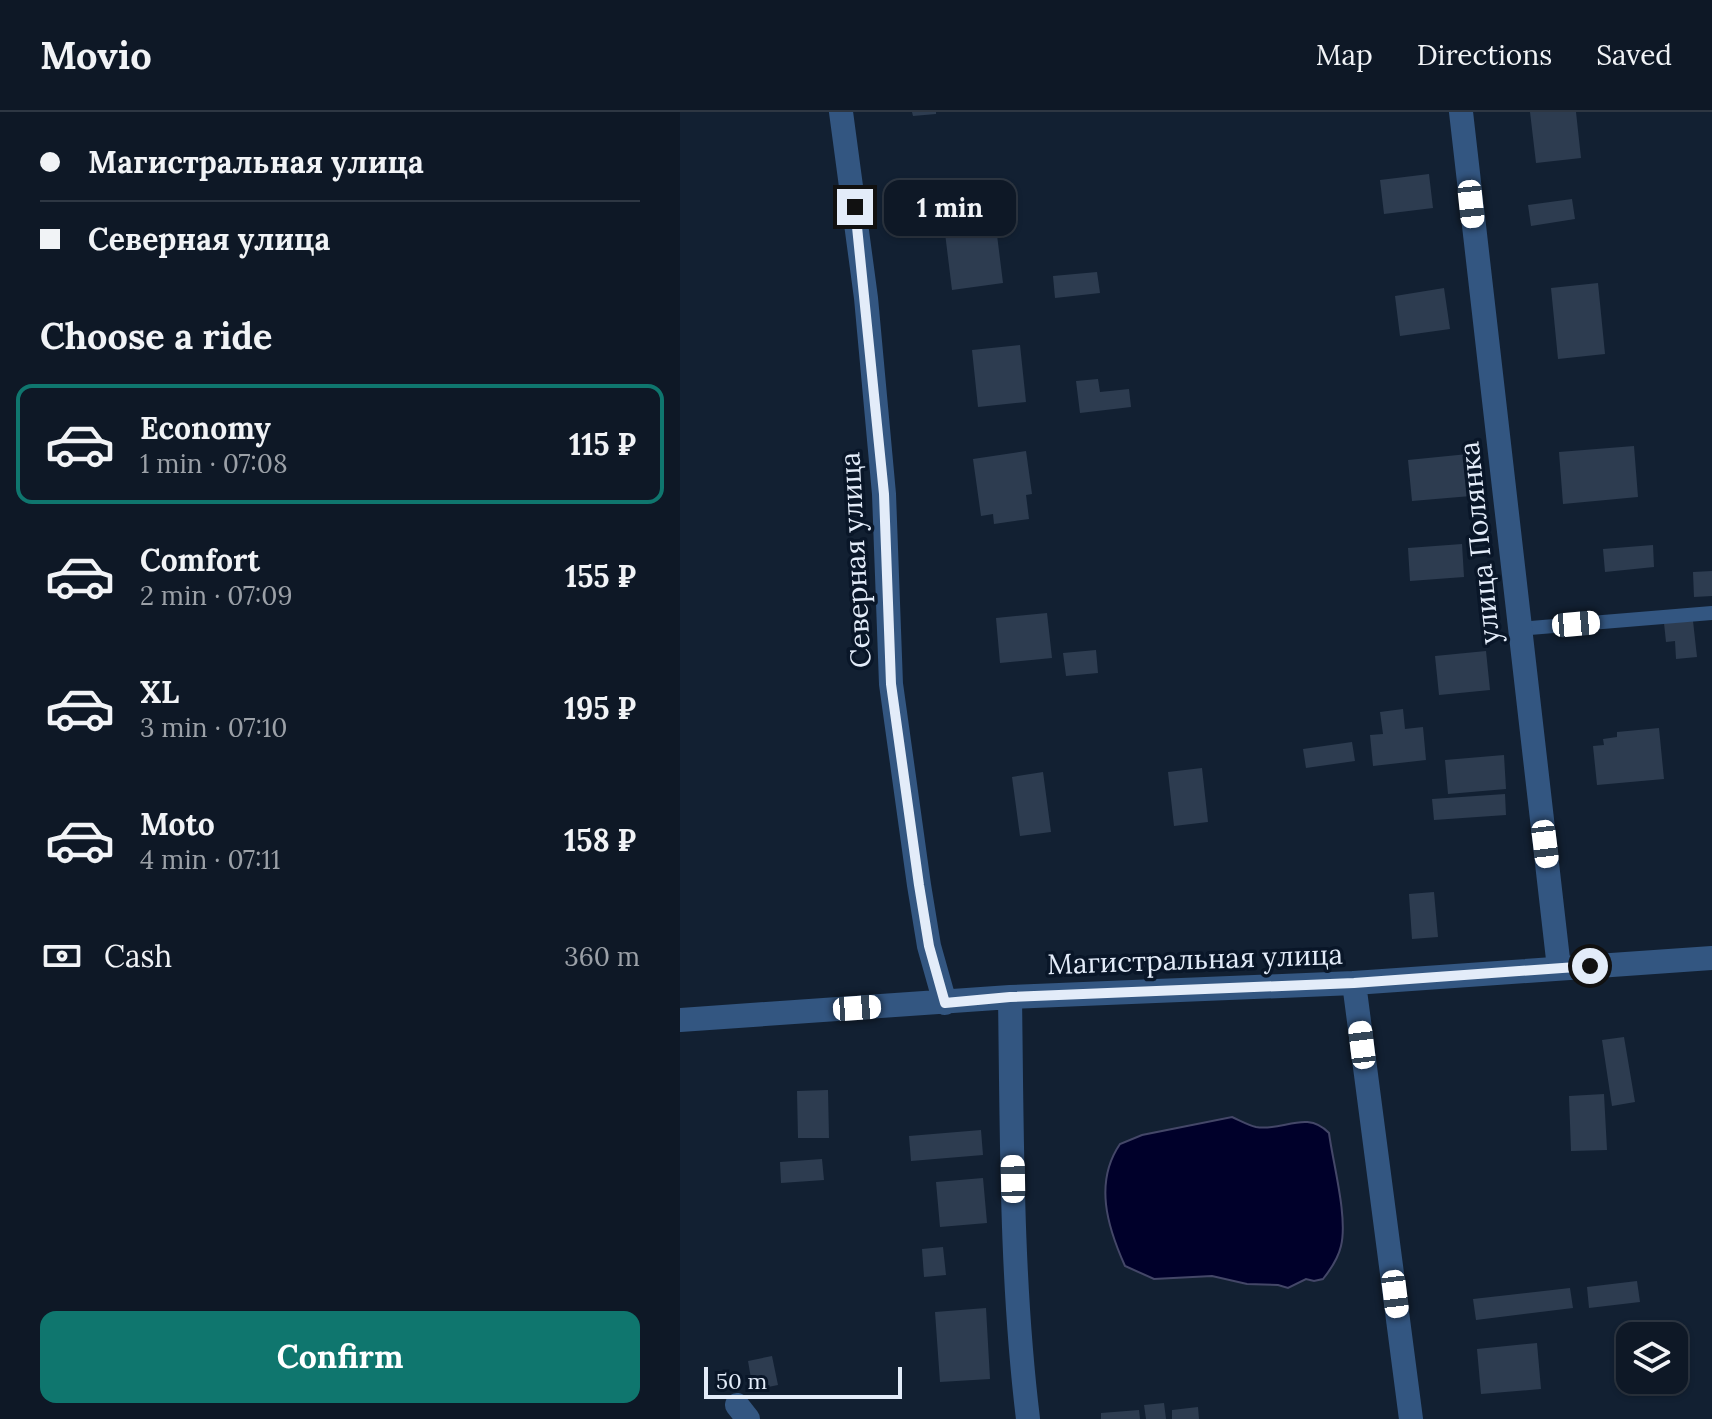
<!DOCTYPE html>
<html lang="en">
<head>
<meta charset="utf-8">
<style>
	body { margin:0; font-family:Lora,serif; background:#1c2532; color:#f1f3f6; height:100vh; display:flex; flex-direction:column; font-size:30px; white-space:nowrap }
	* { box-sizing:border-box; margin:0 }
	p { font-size:26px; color:#9ba0a7 }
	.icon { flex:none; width:44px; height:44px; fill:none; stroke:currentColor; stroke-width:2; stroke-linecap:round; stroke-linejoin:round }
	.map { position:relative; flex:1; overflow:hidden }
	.details { display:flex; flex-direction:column; background:#0e1826; width:680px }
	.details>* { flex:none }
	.banner { display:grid; align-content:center; height:176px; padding:0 40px; background:#0e1826 }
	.buttons { position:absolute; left:936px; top:1210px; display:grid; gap:16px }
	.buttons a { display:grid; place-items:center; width:72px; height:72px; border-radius:16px; background:#0e1826; box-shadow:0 2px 6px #0004,0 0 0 2px #2e3743; font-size:40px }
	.scale { position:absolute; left:24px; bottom:20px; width:198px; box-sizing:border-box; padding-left:8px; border:4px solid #e3ecf9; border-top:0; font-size:22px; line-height:28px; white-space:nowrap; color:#e3ecf9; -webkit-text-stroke:6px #091628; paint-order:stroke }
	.end { position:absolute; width:36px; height:36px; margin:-18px; border:10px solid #e3ecf9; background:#111; box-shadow:0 0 0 4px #111 }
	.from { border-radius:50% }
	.bubble { position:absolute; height:56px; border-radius:16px; background:#0e1826; box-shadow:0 2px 6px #0004,0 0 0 2px #2e3743; font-size:26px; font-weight:700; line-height:56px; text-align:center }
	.car { position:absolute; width:24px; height:48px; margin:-24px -12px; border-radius:10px; box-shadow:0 0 6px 2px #0007; background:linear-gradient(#fff 24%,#345 0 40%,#fff 0 76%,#345 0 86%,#fff 0) }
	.banner b { display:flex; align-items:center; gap:28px; height:76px; font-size:30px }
	.banner b+b { border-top:2px solid #2e3743 }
	.banner i { width:20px; height:20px; background:#f1f3f6 }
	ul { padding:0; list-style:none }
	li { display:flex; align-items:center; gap:24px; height:120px; margin:0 16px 12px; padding:0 24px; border:4px solid transparent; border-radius:16px }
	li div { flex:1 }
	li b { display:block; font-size:30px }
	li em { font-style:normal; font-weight:700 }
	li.selected { border-color:#0f766e }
	li>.icon { width:72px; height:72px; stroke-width:1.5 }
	h2 { padding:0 40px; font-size:36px; line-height:96px }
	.pay { display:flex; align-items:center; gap:20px; height:88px; padding:0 40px; font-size:30px }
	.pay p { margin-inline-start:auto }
	.cta { display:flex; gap:16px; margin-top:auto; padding:16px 40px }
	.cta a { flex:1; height:92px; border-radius:16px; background:#0f766e; color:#fff; font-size:32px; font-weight:700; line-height:92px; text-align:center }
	header { display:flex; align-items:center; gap:48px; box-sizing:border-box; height:112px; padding:0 40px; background:#0e1826; border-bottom:2px solid #2e3743 }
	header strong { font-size:38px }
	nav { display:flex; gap:44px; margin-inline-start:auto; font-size:28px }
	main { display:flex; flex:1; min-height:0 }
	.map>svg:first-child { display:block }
	.water { fill:#00002a; stroke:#444768; stroke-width:2 }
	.building { fill:#2d3c50 }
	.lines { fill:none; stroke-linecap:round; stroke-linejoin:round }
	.lane { stroke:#335681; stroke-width:14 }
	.street { stroke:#335681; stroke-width:24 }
	.route { stroke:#e3ecf9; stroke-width:10 }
	.labels { text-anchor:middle; stroke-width:7; stroke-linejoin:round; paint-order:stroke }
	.street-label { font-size:28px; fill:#e3ecf9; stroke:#091628 }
</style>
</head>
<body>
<header>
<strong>Movio</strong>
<nav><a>Map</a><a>Directions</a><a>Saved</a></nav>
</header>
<main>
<section class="details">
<div class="banner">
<b><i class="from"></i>Магистральная улица</b>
<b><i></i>Северная улица</b>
</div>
<h2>Choose a ride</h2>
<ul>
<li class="selected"><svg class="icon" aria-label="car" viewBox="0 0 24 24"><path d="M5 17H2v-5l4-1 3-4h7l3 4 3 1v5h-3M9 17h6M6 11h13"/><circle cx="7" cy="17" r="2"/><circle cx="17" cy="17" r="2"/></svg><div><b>Economy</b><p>1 min · 07:08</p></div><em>115 ₽</em></li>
<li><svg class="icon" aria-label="car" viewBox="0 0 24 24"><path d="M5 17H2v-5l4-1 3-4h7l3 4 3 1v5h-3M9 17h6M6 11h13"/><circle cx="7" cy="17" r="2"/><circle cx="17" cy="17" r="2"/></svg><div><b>Comfort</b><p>2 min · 07:09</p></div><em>155 ₽</em></li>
<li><svg class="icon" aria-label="car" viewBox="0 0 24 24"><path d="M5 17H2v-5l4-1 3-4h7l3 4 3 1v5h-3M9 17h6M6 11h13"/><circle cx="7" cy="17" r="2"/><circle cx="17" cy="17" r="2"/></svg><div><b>XL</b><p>3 min · 07:10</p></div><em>195 ₽</em></li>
<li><svg class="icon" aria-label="car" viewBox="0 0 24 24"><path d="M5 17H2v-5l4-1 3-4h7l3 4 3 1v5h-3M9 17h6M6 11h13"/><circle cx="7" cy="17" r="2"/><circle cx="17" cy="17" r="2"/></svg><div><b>Moto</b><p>4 min · 07:11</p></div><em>158 ₽</em></li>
</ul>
<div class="pay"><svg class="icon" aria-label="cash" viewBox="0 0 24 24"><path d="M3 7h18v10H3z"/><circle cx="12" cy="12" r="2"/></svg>Cash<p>360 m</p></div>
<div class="cta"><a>Confirm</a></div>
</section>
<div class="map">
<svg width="1032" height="1307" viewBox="0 0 1032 1307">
	<rect width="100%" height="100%" fill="#122032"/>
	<!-- water -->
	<path class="water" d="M552,1005c7,3 16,8 24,10 27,5 50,-18 73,6 4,31 19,84 12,113 -3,13 -10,23 -18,33l-9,2 -8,-2 -18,9 -10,-3 -31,-1 -35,-8 -58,3 -29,-13c-18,-40 -31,-84 -5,-122l22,-9z"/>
	<!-- building -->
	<path class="building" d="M232,0h24v2l-23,2z
		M850,0h46l5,46 -45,5z
		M749,62l4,34 -49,6 -4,-34z
		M892,87l3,20 -44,7 -3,-21z
		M316,115l7,56 -51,7 -7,-57z
		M417,160l3,21 -45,5 -2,-22z
		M918,171l7,71 -47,5 -7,-71z
		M764,176l6,41 -50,7 -5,-40z
		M340,233l6,57 -48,5 -6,-57z
		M418,267l2,13 29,-3 2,18 -51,6 -4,-32z
		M954,334l4,51 -75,7 -4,-52z
		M346,339l6,43 -6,1 3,24 -35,5 -1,-10 -12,2 -8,-57z
		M788,342l3,42 -59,5 -4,-41z
		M782,432l2,33 -54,4 -2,-33z
		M973,433l1,22 -49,5 -2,-23z
		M1032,459v25l-18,1 -1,-25z
		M367,501l5,45 -52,5 -4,-45z
		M1013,509l4,36 -21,2 -1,-18 -9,1 -2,-19z
		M416,538l2,23 -32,3 -3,-23z
		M806,539l4,39 -51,5 -4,-39z
		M723,597l2,20 18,-2 3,33 -53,6 -3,-31 13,-1 -3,-22z
		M979,616l5,51 -67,6 -4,-39 11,-1 -1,-6 14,-2v-5z
		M672,630l3,19 -49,7 -3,-19z
		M824,643l2,34 -58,5 -3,-34z
		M522,656l6,54 -34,4 -6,-54z
		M363,660l8,60 -31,4 -8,-59z
		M825,682l1,21 -72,5 -2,-21z
		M754,780l4,45 -26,2 -3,-45z
		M944,925l11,65 -23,4 -10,-66z
		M148,978l1,48h-31l-1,-47z
		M924,982l3,56 -36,1 -2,-55z
		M301,1018l2,25 -72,6 -2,-25z
		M142,1047l2,21 -43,3 -1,-21z
		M303,1066l4,45 -47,4 -4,-45z
		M263,1135l3,28 -22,2 -2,-28z
		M957,1169l3,21 -51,6 -2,-21z
		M890,1176l3,20 -97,12 -3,-21z
		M306,1196l4,71 -50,3 -5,-70z
		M857,1231l4,46 -60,5 -4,-45z
		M92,1244l6,29 -25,5 -5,-29z
		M484,1291l2,16h-20l-2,-14z
		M518,1295l1,12h-27v-9z
		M459,1298l1,9h-39v-6z"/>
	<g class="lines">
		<!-- lane -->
		<path class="lane" d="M839,517l193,-16"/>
		<!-- street -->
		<path class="street" d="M161,0l25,186 18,196 7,190 28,201 10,61 16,57
			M781,0l98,856
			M674,871l57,436
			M330,885c2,141 1,282 18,422
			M0,908l330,-23 344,-14 358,-25
			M57,1293l11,14"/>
	</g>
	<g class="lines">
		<!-- route -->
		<path class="route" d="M175,95l29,287 7,190 28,201 10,61 16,57 65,-6 344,-14 236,-17"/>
	</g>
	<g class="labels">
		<!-- street labels -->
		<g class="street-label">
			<text transform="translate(799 431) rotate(-96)" y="10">улица Полянка</text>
			<text transform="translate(175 448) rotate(-93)" y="10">Северная улица</text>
			<text transform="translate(515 847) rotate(-2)" y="10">Магистральная улица</text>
		</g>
	</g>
</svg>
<div class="buttons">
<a><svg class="icon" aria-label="layers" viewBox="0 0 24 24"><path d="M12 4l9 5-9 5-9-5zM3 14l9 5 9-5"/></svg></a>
</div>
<div class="scale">50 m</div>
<i class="end from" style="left:910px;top:854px"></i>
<i class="end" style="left:175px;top:95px"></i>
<div class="bubble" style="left:204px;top:68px;width:132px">1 min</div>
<i class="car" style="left:791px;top:92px;rotate:174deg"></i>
<i class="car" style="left:896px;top:512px;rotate:85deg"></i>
<i class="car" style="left:865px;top:732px;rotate:173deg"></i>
<i class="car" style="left:177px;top:896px;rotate:86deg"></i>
<i class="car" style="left:682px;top:933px;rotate:353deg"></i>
<i class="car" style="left:333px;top:1067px;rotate:359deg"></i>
<i class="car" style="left:715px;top:1182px;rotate:173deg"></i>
</div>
</main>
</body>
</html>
